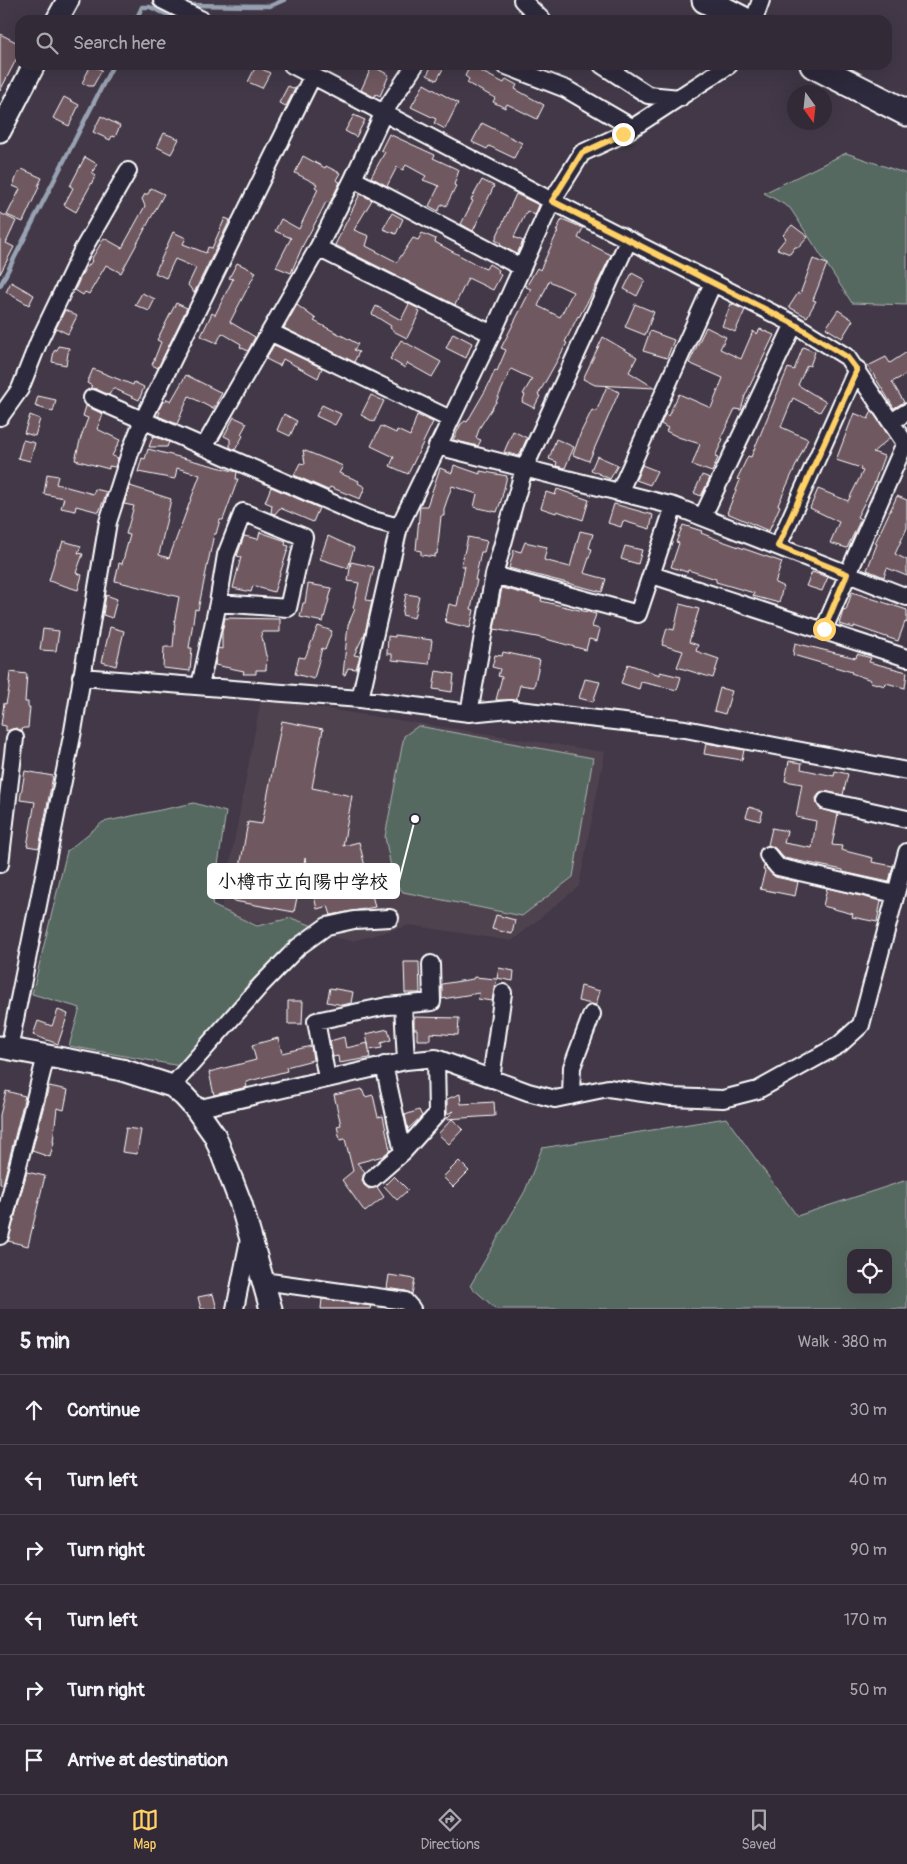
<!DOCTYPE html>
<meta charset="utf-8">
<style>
body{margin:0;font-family:Pangolin,"Klee One",sans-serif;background:#3d3642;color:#f1f3f6}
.controls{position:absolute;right:15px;bottom:15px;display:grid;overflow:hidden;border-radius:10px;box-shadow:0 5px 20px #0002}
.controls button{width:45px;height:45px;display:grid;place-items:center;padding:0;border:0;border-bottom:1px solid #4d4651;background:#322a36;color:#f1f3f6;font:25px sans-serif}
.compass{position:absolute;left:787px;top:85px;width:45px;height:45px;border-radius:50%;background:#322a36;box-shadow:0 5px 20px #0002;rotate:165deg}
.stop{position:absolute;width:15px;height:15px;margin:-11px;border:4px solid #ffd166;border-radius:50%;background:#fff}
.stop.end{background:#ffd166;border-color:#fff;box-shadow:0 1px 5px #0008}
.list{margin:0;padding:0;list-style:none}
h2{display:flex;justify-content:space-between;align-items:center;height:65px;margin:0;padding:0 20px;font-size:21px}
h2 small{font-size:16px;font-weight:400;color:#a8a7ad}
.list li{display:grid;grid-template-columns:32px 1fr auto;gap:15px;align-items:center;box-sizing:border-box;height:70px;padding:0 20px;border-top:1px solid #4d4651}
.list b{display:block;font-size:19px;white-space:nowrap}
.list em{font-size:16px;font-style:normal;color:#a8a7ad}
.icon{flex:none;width:28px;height:28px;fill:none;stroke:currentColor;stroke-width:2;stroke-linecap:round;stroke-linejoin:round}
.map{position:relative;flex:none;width:907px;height:1309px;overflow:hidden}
.search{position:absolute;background:#322a36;box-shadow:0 5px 20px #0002;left:15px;right:15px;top:15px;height:55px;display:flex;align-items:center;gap:12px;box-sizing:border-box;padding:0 18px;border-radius:15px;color:#a8a7ad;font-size:19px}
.sheet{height:485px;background:#322a36}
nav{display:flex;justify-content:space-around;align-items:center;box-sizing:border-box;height:70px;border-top:1px solid #4d4651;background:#322a36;font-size:14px;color:#a8a7ad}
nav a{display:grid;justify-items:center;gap:2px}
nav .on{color:#ffd166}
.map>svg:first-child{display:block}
.built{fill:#50424f}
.green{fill:#576961;stroke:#abb4b0;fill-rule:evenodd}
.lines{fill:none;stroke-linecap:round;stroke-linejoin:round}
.stream{stroke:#98a2b2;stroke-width:4.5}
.building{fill:#705960;stroke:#fff;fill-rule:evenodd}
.minor-casing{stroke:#fff;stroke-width:20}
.major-casing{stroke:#fff;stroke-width:25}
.highway-casing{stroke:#fff;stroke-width:29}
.minor{stroke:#2f2a3d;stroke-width:16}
.major{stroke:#2f2a3d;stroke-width:21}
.highway{stroke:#2f2a3d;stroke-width:25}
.route{stroke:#ffd166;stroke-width:6}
.leader{fill:none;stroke:#fff;stroke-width:2}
.callout-dot{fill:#fff;stroke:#2f2a3d;stroke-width:2}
.callout{fill:#fff;stroke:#fff;stroke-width:2}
.callout-label{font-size:19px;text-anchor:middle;font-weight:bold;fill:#111}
</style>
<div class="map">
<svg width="907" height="1309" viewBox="0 0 907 1309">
<rect width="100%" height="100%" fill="#423848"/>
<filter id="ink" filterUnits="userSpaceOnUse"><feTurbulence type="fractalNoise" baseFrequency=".02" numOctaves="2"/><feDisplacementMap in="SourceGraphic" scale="10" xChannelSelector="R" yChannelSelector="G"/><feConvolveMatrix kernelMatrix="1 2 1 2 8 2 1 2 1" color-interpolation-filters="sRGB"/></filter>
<g filter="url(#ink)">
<!-- built -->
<path class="built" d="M261,699l344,53 -26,134 -67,55 -102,-16 -57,16 -133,-25z"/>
<!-- green -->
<path class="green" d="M846,153l61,21v131l-55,-2 -62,-95 -26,-15z
M418,726l175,32 -20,119 -51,39 -119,-24 -9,-10 -9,-45 19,-101z
M194,803l32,9 -14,93 45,21 34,-8 22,8 -63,56 -70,84 -111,-20 11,-38 -48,-14 35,-143 36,-29z
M726,1118l71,98 110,-36v129h-411l-26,-23 55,-95 17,-43zM851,1253h37v37h-37z"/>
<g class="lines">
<!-- stream -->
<path class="stream" d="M186,5l84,1 14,-6
M136,20l6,-13h8l25,11
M0,286l113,-221"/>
</g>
<!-- building -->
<path class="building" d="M0,34l20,10v8l-20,39z
M91,65l11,5 -9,16h-4l-7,-3z
M432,65h13l-8,15 -10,-5z
M256,66l14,7 -8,15 -14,-6z
M372,66l17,9 -9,21 -4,-2 -2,3 -13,-7z
M470,66l34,17 2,-4 11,6 -2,4 29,16 -7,14 -30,-15 -2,4 -12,-6 2,-4 -28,-15 2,-4 -4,-3z
M424,84l34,19 -13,26 -11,-6 2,-4 -25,-12z
M288,86l7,3 -9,17 -7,-3z
M64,97l15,8 -10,21 -16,-8z
M354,115l11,5 -9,17 -11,-6z
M101,116l19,10 -5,11 -3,-1 -2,4 -17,-8z
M482,123l40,20 -8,15 -25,-12 -2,3 -15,-7z
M164,133l15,6 -8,15 -14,-7z
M389,134l46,21 -2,3 26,12 -5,15 2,1 -10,20 -4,-2 -4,7 -9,-5 10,-20 -16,-6 3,-4 -20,-11 -3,5 -6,-3 -10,19 -16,-9 14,-25 -4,-2z
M303,156l22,12 1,-2 14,7 -4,7 4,2 -10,21 -4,-1 -7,14 -16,29 -12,28 -15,-6 15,-29 -16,-7 6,-12 18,10 19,-40 -3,-2 2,-3 -22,-11z
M85,157l12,7 -5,9 4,2 -20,37 -12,-7 9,-17 -3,-2z
M22,169l20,9 -4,8 1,1 -16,35 -16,-7 13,-26 -7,-3 5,-13z
M482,180l12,6 -21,45 -12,-7 12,-23 -2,-1z
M151,188l13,6 -43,79 -15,-8 -17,29 -4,-2 -2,3 -8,-5 7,-16 10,-13 -1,-1 13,-22 18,10 23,-42 -3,-7 3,-5h3z
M360,194l12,6 -18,30 15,6 -3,10 31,16 16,-24 5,2 4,-7 14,6 -1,3 46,25 5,2 3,-5 10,6 -1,3 3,2 -8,15 -25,-12 -13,27 -120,-60z
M516,194l23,11 -4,10 -8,-4 -13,26 9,4 -6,13 -17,-9 1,-2 -6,-3z
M0,213l16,8 -10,22 8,4 -14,27z
M392,213l11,6 -7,15 -13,-5z
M225,218l5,2 -36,73 -6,-8 8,-17 -21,-9 -9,19 -11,-5 18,-41 13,6 -3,6 23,9 2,-6 4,1z
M562,219l21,9 -5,10 33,17 -17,35 -15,27 -1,-1 -13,26 2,1 -29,52 2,1 -6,12 -12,-6 3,-7 -2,-1 9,-15 -21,-10 -15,33 -16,25 -4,11 5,2 -3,6 -25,-6 8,-16 4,-3 2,1 21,-36 7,-16 2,1 9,-21 -5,-2 30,-59 -5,-2 11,-19 3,2 18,-39h-2zM549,281l24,11 -13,25 -22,-11z
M792,225l16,12 -9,10h-4l-5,7 -13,-5 9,-11 -3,-3z
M813,259l14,5 -14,36 3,1 -9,16 -18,-10 9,-14 2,1z
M237,263l19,9 -26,50 25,15 -7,14 -8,-4 1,-3 -19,-11 -5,10 -16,-7 11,-23 3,2 18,-36 -4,-1z
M632,273l13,7 -8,16 -13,-7z
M11,282l23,13 -5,10 -23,-13z
M142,293l13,6 -6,12 -14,-6z
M176,303l11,5 -29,60 -6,-3 9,-23 -4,-2z
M409,304l10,5 -1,2 2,1 -13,26 -12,-6 -5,-4 1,-2 -19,-12 4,-8 25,14z
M635,304l19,8 -9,23 -20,-8z
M731,304l14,6 -10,22 -13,-6z
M297,305l19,14 -2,2 44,23 -4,6 5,2 -5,10 -70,-34z
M65,310l12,6 -9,18 -12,-6z
M838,310l15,10 -11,18 -16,-10z
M706,327l20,10 -6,12 21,10 12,-28 4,3 3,-5 14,6 -29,61 -4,14 -6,-1 -14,29 2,1 -8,18 3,1 -6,14 -20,-7 8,-21 -22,-7 -12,-6 2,-3 -7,-4 4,-10 3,2 11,-22 32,14 12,-30 -34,-15z
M650,331l24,9 -7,18 -24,-7z
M453,333l19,10 -6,15 -20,-10z
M603,337l34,20 -8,15 26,16 -60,-3 -12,-6z
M401,340l40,22 -9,15 -25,-14 -2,5 -15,-9z
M274,345l48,23 -4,10 -35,-19 -3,7 -14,-7z
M58,346l11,2 -3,17 -14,-3 2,-11 3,-1z
M803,347l12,5 -5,14 -3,-1 -9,20 28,17 -6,10 -27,-14 -12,29 27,12 -30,66 2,1 -11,25 -42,-18 13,-33 -3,-1 11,-23 3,1 37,-89 6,2z
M907,352v22l-15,8 12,20 -10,6 -26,-42 18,-9 4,6z
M93,369l40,16 1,-3 10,5 -5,13 -26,-12 -4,7 -13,-6 -6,-1 2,-2 -5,-3z
M186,375l36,18 -9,16 -24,-13 -12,28 -19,-8 2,-4 -2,-1 5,-10 2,1 2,-3 4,2z
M607,386l12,6 -30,69 -16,-6 8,-23 11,-22 4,2z
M371,395l13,6 -10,21 -13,-7z
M38,396l18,4 -3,12 -18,-6z
M322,405l19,9 -6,11 -19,-9z
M86,406l17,8 -6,15 23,11 -8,16 6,2 -3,9 -6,-1v3l-34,-9 6,-23 7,-19 -5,-2z
M872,411l18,27 -17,14 11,4 -10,28 -17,33 4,2 -14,29 -17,-5 9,-21 -29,-14 8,-19 30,12 15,-30 -3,-1 1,-2 -25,-8 18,-47 14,6z
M284,414l13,7 -7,15 -13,-6z
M30,415l10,4 -5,17 -11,-3z
M417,415l16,7 -25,52 -18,-8 4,-9 -23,-11 10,-20 15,7 1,-3 13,6z
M234,417l13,6 -6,11 2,2 -8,14 -5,-3v-8l-6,-3z
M513,431l14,7 -8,18 -15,-4z
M153,436l16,6 -2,5h-18z
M556,439l18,8 -9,21 -9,-2 1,-4 -8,-3z
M23,440l12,3 -5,18 -12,-3z
M148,449l89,23 -1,7h2l-15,41h-3l-4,14h-2l-16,76 -3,-1 -6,39h3l-2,23 -27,-3 1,-21h9l2,-23h-1l5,-27 -64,-16 4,-18 3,1 8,-29 -4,-1 8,-28 -10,-2 6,-18 41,13 -12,56 10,3 31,-83 -23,-7 -2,11 -37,-7 4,-14 3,1z
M303,450l40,16 -4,7 20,8 -1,2 7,4 -5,12 -30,-12 -2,3 -34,-15 6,-12 5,1z
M597,456l21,9 -8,14 -19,-9z
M454,465l26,9v-3l27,5 -6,25 -4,11 -23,-5 3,-13 -25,-8 -8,23v7h-3l-4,38h-2v3l-14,-2v-4l-5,-1 4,-44h7l13,-38 12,5z
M642,465l15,6 -7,14 -14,-5z
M47,474l11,2 -2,8 37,10 2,-5 12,3 -8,20 -23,-6 -1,5 -14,-3 3,-10 -20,-4z
M702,475l8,3 -9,18 -7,-3z
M271,487l48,21 -6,14 -33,-14 -5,6 -4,-1 1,-8 -7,-3z
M557,489l32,11 -6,20 -26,-9 -1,2 -15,-5 5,-16 9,3z
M897,496l10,4v28l-12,26 12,6v16l-20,-8 -3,9 -17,-7 10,-26 -2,-1z
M614,504l39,11 -3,14 -27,-8 -2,6 -13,-4z
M683,525l19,6 -1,2 18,7 63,22 -7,21 8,3 -4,17 -26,-7 1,-3 -38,-11v-3l-28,-9 -1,2 -16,-5 8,-24 -3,-1z
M580,531l13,3 -4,14 3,1 -8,24 22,6 -4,13 -93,-24 5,-18 7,2 4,-10 22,5 -3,13 26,7z
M260,532l26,9 -1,4 4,1 -15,46 -21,-6 -2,6 -18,-4 8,-31 -4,-1 7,-20 14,3z
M328,536l26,12 -6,20 -28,-9z
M468,537l19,4 -3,11h-3l-6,28h2l-6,29 3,1 -4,18 -25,-6 4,-18 8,2 8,-40h-4z
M63,541l18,5 -3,7 5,1 -7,19 6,2 -4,15 -29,-9 9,-32 2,1z
M625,546l17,4 -4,14 -17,-5z
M351,562l23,5 -8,33 6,1 -7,32 -11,22 6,1 -4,13 -8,-1 -3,7h-2l5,-50 7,-16 -2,-1 6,-25 -11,-2z
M812,572l16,5 -6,14 -16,-5z
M308,584l24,4 -9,34 -23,-5 3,-14h2z
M502,588l40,10 -1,3 55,13 -4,13 8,2 -3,12 -8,-2 -3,11 -44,-12 -48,-9z
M852,592l55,18v13l-2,-1 -7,19 -44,-15v2l-15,-4 4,-13v-2l3,1z
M406,594l13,2 -5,22 -12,-3z
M106,595l11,4 -5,19 -9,-3z
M680,604l19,5 -10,33 9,3 -2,6 23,8 -6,19 -36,-11 6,-16 -21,-6 5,-17 7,2z
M225,618l55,1v13h-19l5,24h1l-1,14h-10v4h-13l1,-3 -29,-6 3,-17 4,1v-17z
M318,626l14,5 -7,19 -3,-2 -8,31 -19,-5 4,-17 6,1z
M110,627l14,4 -8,35 -14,-4z
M43,629l16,2 -3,20 -16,-1z
M395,635l37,5 -3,24 -37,-4v-6h-5l1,-18 7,1z
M795,643l61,15 1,-4 14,4 -2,4 38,10 -2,16 -19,-5 -1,3 -15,-4 1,-2 -20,-7 1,-1 -59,-17z
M503,652l37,8 -6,27 -14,-2 -4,15h-20l6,-23 -4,-1 2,-7 -8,-2 3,-12 7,1z
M628,664l32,11v-3l21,5 -4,13 -36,-8 -2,7 -18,-6z
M436,671l18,3 -2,18 -19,-3z
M10,672l17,2 -2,28h3v5h2l-2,21h-5l-1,3 -6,-3 -10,3v-5l-5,-1 3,-22 2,1 4,-21 -1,-1z
M585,679l15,3 -7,20 -14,-4z
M720,688l12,3 -7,23 -11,-3z
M282,721l41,8 -11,59 40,8 -9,50 16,-4 16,65 -44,8 -3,-9 -11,3 -12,-51 -11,54 -60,-11 14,-79 14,2z
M706,743l38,7 -2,10 -38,-6z
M789,761l13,2 -1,6 33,7 1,-5 13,3 -5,21 -20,-4 -4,3 -3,4 1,6 3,5 18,5 -6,31 10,1 -1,4 32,8 -1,4 21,4 -4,16 -46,-10v-2l-59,-12 -9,-10 -7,-3 4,-17 15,3 -3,12 28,5 4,-27 -20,-4 6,-33 -17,-3z
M25,771l28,5 -14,72 -12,-2 8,-44 -15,-2z
M749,807l14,4 -3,10 -14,-4z
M764,866l11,11 23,5 -3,14 -35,-7 5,-18 -2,-1z
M827,888l54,13 -4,21 -25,-5 1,-3 -30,-8z
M496,915l19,5 -3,14 -20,-5z
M404,962h15l1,31h-15z
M499,968l15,3 -1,10 -16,-3z
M474,977l23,2 -5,22 -14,-2 1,-6 -37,6v-15l31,-5z
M581,986l19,5 -4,14 -18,-4z
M330,988l23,4 -2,11 -8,2 -16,-3z
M288,1001h15l-1,23h-14z
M58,1010l10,4 -10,30 -25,-9 5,-14 14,5z
M414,1017l45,1 -1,17 -28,-2v7h-13v-11h-3z
M388,1029l3,11 -10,3 1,5 -13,2 -3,-16z
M344,1037l2,11 22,-5 2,15 -31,5 -1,-7 -5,1 -3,-16z
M278,1038l4,15 29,-7 2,14 -27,7 1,4 -41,11 1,5 -33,8 -5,-23 47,-12 -4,-15z
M49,1086l19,4 -4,20 -7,-2 -4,34h1l-4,15 -18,-6z
M362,1089l3,8 8,-2 5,22 5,-1 7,34 -7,6 -26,7 8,9 -3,8 2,5 5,4 8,-2 7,10 -19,15 -23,-32 11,-9 -8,-32 -5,1 -3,-14 4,-1 -7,-30z
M6,1091l19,5 -22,88h-3v-69z
M460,1094l1,10 33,-2 1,14 -49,3 8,-8 -7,3v-15z
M419,1110l3,6 -14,13 -3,-14z
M452,1119l11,10 -14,15 -11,-10z
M126,1128l15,2 -4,24 -15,-2z
M459,1161l10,10 -16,16 -10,-10z
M27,1172l18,4 -17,70 -20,-5z
M394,1176l14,14 -11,10 -13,-14z
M389,1275l26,4 -3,15 -6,-3 -19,-3z
M213,1294l4,15h-16l-3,-12z
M322,1299l49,7 -1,3h-49z"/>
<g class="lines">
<!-- minor casing -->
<g class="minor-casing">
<path id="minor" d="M162,0l40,20
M522,0l20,20
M754,20l7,-20
M292,65l260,136 242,123 53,33 60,89
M504,65l62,24 67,39
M602,65l46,30 32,3
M353,179l168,88
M318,248l174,86
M270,332l180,87
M92,398l277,121 30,8
M0,417l20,-28 19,-48 43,-90 46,-80
M891,422l16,-10
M437,446l237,60 233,91
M204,447l114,-199 35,-69 31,-67 31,-47
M619,493l94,-210
M703,516l91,-192
M778,546l79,-177
M494,575l144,39 36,-108
M652,575l255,83
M824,629l81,-186
M81,677l279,22 109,14 41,-4 175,20 222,42
M200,686l18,-83 8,-48 17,-43 61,25 -16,71 -70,-5
M360,699l39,-172 93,-193 60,-133 30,-48 41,-19 106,-69
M469,713l25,-138 30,-106 104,-228
M826,801l81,18
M768,855l10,12 117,27
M0,864l15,-126
M403,1005l3,56
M9,1049l64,-318 35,-209 23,-72 12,-30 170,-345
M384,1065l19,87
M327,1078l-11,-57 71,-15 45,-4 -1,-38
M491,1079l12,-86
M172,1086l89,-101 37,-38 29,-21 27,-6 36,-2
M571,1096l1,-29 20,-53
M196,1109l210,-48 30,-3 92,34 27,7 53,-11 63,9 52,2 35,-9 81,-45 22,-20 46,-173
M372,1179l31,-27 34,-38 -1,-56
M0,1236l46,-180
M263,1281l142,20 7,8
M235,1309l15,-74"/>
</g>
<!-- major casing -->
<g class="major-casing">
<path id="major" d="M57,20l11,-20
M0,131l34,-66
M0,1047l122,23 50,16 12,10 12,13 19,27 26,68 30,105"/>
</g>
<!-- highway casing -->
<g class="highway-casing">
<path id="highway" d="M705,0l39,20
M813,65l94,48"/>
</g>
<!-- minor -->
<use href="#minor" class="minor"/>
<!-- major -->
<use href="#major" class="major"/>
<!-- highway -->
<use href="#highway" class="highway"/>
</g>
</g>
<g class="lines" filter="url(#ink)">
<!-- route -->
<path class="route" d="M623,134l-41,19 -30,48 242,123 53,33 10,13 -79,176 69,28 -23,55"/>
</g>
<!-- callouts -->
<path class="leader" d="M415 819L399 881"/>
<circle class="callout-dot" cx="415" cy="819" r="5"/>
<rect class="callout" x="208" y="864" width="191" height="34" rx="5"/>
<g class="callout-label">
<text x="303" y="888">小樽市立向陽中学校</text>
</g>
</svg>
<div class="controls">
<button><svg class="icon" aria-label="locate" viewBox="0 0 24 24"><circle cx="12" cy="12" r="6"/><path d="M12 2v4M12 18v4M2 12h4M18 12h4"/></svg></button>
</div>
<svg class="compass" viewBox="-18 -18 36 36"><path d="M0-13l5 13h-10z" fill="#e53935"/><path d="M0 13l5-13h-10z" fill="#a8a7ad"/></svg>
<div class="stop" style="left:824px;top:629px"></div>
<div class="stop end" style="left:623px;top:134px"></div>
<div class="search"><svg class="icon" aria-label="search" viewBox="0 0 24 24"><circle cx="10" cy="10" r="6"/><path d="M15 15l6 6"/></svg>Search here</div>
</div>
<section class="sheet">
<h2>5 min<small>Walk · 380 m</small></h2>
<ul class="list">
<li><svg class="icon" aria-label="ahead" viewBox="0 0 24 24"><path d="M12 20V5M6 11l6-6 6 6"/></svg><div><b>Continue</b></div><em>30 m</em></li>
<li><svg class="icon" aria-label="left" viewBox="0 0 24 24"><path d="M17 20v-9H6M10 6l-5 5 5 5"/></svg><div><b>Turn left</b></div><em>40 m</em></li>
<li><svg class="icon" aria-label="right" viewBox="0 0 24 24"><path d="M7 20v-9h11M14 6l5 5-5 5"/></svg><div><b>Turn right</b></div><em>90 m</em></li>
<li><svg class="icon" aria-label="left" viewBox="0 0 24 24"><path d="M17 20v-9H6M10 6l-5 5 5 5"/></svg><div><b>Turn left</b></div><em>170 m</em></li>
<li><svg class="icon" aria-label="right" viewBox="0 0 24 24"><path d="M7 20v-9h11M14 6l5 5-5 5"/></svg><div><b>Turn right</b></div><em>50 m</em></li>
<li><svg class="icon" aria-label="arrive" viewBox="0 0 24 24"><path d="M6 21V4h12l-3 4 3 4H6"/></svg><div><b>Arrive at destination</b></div></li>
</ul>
</section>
<nav>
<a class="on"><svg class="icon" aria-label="map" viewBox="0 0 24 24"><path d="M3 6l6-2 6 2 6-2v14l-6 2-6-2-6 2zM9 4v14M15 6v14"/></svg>Map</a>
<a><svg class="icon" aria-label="directions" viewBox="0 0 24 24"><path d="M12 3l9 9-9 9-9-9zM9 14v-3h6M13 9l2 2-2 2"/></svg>Directions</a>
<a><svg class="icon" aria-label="saved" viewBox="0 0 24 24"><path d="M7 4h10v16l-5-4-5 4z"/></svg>Saved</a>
</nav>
